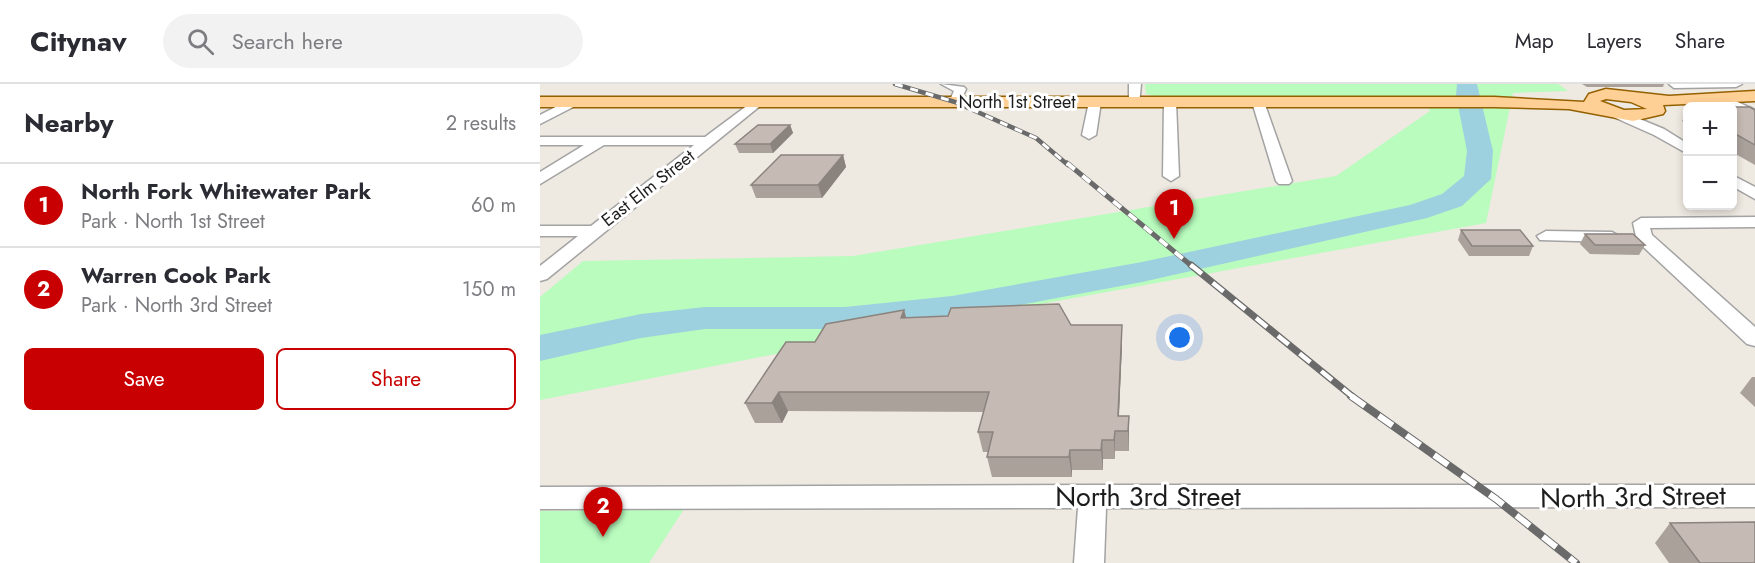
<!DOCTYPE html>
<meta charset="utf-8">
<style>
body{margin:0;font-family:Jost,sans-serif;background:#f2f2f3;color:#2b2b33}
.controls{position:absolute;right:18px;top:18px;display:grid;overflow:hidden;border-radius:9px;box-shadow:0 3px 9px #0003}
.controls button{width:54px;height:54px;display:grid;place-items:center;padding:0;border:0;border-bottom:2px solid #e1e1e2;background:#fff;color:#2b2b33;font:30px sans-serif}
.you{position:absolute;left:640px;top:254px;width:21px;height:21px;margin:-15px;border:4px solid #fff;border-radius:50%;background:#1a73e8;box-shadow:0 0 0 9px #1a73e833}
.badge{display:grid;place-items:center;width:39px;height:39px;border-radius:50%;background:#c80002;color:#fff;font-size:20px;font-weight:700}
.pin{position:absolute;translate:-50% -50px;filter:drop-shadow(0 2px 3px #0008)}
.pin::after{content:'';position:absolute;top:32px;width:21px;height:18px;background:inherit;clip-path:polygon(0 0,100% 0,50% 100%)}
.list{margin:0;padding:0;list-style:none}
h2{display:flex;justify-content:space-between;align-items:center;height:78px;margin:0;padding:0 24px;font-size:26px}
h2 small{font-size:20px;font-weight:400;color:#7c7c81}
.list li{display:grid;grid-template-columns:39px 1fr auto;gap:18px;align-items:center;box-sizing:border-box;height:84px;padding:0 24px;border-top:2px solid #e1e1e2}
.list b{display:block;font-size:22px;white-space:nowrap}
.list p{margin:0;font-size:20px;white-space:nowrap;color:#7c7c81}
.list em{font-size:20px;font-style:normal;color:#7c7c81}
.actions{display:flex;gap:12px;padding:18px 24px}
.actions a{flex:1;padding:14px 0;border:2px solid #c80002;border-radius:9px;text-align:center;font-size:21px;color:#c80002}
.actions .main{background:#c80002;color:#fff}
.icon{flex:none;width:33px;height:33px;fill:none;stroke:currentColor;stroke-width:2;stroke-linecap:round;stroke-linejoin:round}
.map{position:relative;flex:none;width:1215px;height:479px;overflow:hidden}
header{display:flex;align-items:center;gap:36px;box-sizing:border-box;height:84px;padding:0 30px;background:#fff;border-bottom:2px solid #e1e1e2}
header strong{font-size:28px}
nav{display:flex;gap:33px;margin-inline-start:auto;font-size:21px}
.search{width:420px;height:54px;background:#f2f2f3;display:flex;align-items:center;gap:15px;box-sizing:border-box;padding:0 21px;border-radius:33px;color:#7c7c81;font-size:22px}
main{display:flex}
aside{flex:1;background:#fff}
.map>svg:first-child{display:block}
.park{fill:#b9fcbe}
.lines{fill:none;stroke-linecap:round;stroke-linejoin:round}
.river{fill:#9ed1df;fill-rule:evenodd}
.minor-casing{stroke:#a3a3a3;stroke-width:3}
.major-casing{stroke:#946100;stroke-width:3}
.minor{fill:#fff;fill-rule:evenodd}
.major{fill:#ffd095;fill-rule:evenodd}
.rail-far3-casing{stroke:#6a6a6a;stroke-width:4.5}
.rail-far2-casing{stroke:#6a6a6a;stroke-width:5}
.rail-far1-casing{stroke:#6a6a6a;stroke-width:7}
.rail-casing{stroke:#6a6a6a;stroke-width:8}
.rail-far3{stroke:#fff;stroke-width:3;stroke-dasharray:8;stroke-linecap:butt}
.rail-far2{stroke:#fff;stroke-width:4;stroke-dasharray:10;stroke-linecap:butt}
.rail-far1{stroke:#fff;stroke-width:4.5;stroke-dasharray:14;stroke-linecap:butt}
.rail{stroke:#fff;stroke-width:6;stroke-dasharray:17;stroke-linecap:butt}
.wall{fill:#aaa19b}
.shaded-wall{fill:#8b837e}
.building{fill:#c6bbb4;stroke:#8b837e;stroke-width:1.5}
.labels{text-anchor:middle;stroke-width:6;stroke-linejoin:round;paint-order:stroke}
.far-street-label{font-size:18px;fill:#1c1c1c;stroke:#fff}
.near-street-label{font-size:27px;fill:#1c1c1c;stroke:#fff}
</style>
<header>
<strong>Citynav</strong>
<div class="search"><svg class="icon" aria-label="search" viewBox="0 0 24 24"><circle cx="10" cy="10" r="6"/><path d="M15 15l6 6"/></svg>Search here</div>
<nav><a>Map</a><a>Layers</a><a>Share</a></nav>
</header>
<main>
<aside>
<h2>Nearby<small>2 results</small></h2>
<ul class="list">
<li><span class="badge">1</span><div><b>North Fork Whitewater Park</b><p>Park · North 1st Street</p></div><em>60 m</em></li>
<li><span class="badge">2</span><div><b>Warren Cook Park</b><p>Park · North 3rd Street</p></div><em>150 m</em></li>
</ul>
<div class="actions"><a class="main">Save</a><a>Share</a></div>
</aside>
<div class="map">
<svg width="1215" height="479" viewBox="0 0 1215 479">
<rect width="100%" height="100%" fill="#eee9e1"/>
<!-- park -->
<path class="park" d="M605,0h413l10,7 -55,2 -27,130 -577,105 -369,72v-103l43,-36 270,-5 483,-80 94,-65 -8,-15 -265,1 -11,-3z
M144,425l-35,54h-109v-52z"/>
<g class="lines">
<!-- river -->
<path class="river" d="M917,0h20l16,67 -2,28 -29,27 -35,12 -285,64 -190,36 -107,11h-140l-64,9 -101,23v-26l101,-21 64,-7h140l107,-11 190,-34 268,-57 32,-11 22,-18 3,-25 -11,-56z"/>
<!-- minor casing -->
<g class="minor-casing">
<path id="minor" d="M401,0l23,3 2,2 -7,16h-8l-2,-3 5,-11z
M589,0h12l-2,21 -10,-3z
M1129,0h73l-6,3 -62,1z
M33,14l4,1v6l-37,19v-9z
M555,14l6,4 -5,33 -7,4 -7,-4 7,-33z
M630,14l6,4 3,74 -8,5 -8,-5 1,-74z
M718,14l6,4 28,79 -3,3h-10l-3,-3 -24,-79z
M216,15l6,4 -2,3 -213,173 -7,2v-15l38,-30h-38v-10h51l103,-81h-90l-64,39v-12l44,-27h-44v-8h165z
M1191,15l24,11v9l-28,-13v-6z
M1073,24l51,21 24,15v10l-34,-19 -45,-20 -2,-3z
M1192,91l23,12v12l-23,-13z
M1215,133v10l-105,1 2,7 103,92v19l-8,-2 -110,-103 -4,-18 8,-5z
M1006,147l66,1 9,5 -9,5 -72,-2 -3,-4z
M553,401h662v22l-649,1 -2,55h-30l4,-55 -538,1v-22z"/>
</g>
<!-- major casing -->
<g class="major-casing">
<path id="major" d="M1066,5l63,7 86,-5v10l-92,4 2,6 -2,3 -30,7 -64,-12 -75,-2h-954v-10h954l90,5 5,-8zM1066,15l25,3 16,7 -23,1 -24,-9z"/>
</g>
<!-- minor -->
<use href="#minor" class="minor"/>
<!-- major -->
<use href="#major" class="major"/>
<!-- rail-far3 casing -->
<g class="rail-far3-casing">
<path id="rail-far3" d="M355,0l60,18 81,36 32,27"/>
</g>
<!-- rail-far2 casing -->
<g class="rail-far2-casing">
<path id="rail-far2" d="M527,79l126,104"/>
</g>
<!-- rail-far1 casing -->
<g class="rail-far1-casing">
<path id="rail-far1" d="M651,181l162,132"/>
</g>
<!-- rail casing -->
<g class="rail-casing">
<path id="rail" d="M811,312l145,103 80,64"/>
</g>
<!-- rail-far3 -->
<use href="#rail-far3" class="rail-far3"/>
<!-- rail-far2 -->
<use href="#rail-far2" class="rail-far2"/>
<!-- rail-far1 -->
<use href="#rail-far1" class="rail-far1"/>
<!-- rail -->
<use href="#rail" class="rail"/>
</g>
<!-- wall -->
<path class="wall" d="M1042,0h82l-1,3h-76z
M1192,23l23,3v55l-23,-13z
M1148,26v15l-6,-4z
M250,41l3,8 -20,20h-34l-4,-9z
M303,71l3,12 -24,31h-66l-5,-13z
M921,146l72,16 -4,10h-60l-11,-16z
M1045,150l60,11 -6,10 -49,-1 -10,-10z
M364,226l2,7 165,8 51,19 -3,72h10v35h-14v8h-12v11h-31v7h-80l-5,-20 2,-5h-6l-5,-20 6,-20 -196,-1 -6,12h-27l-10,-20 70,-61z
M1212,293h3v30l-15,-14z
M1130,439l85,40h-86l-14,-20z"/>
<!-- shaded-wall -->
<path class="shaded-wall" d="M250,41l3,8 -20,20 -3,-9z
M303,71l3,12 -24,31 -4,-13z
M364,226l5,18 -8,-10z
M582,241v19l-4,91v-19z
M239,308l9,19 -6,12 -10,-20z
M589,332v35l-1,-20z
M575,347v28l-1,-19z
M562,356l1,19v11l-2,-20z
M530,366l2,20v7l-3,-20z"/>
<!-- building -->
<path class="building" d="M1192,23h18l5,3v35l-23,-13z
M218,41h32l-20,19h-35z
M241,71h62l-25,30h-67z
M921,146h59l13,16h-61z
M1045,150h48l12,11h-50z
M519,220l12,21h51l-4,91h11l-1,15h-13l-1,9h-12l-1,10h-31l-1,7h-82l6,-25h-15l11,-40h-210l-7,11h-27l41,-61h29l11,-18 78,-14 -3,8 47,-2 3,-8z
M1215,438v41h-55l-30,-40z"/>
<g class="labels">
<!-- far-street labels -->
<g class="far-street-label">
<text x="477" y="24">North 1st Street</text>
<text transform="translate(108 104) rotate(-38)" y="6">East Elm Street</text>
</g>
<!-- near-street labels -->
<g class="near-street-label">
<text x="608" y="422">North 3rd Street</text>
<text transform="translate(1093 413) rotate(-1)" y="9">North 3rd Street</text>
</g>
</g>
</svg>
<div class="controls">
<button>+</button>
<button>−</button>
</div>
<div class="you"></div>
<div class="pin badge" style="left:634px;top:155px">1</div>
<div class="pin badge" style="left:63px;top:453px">2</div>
</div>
</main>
